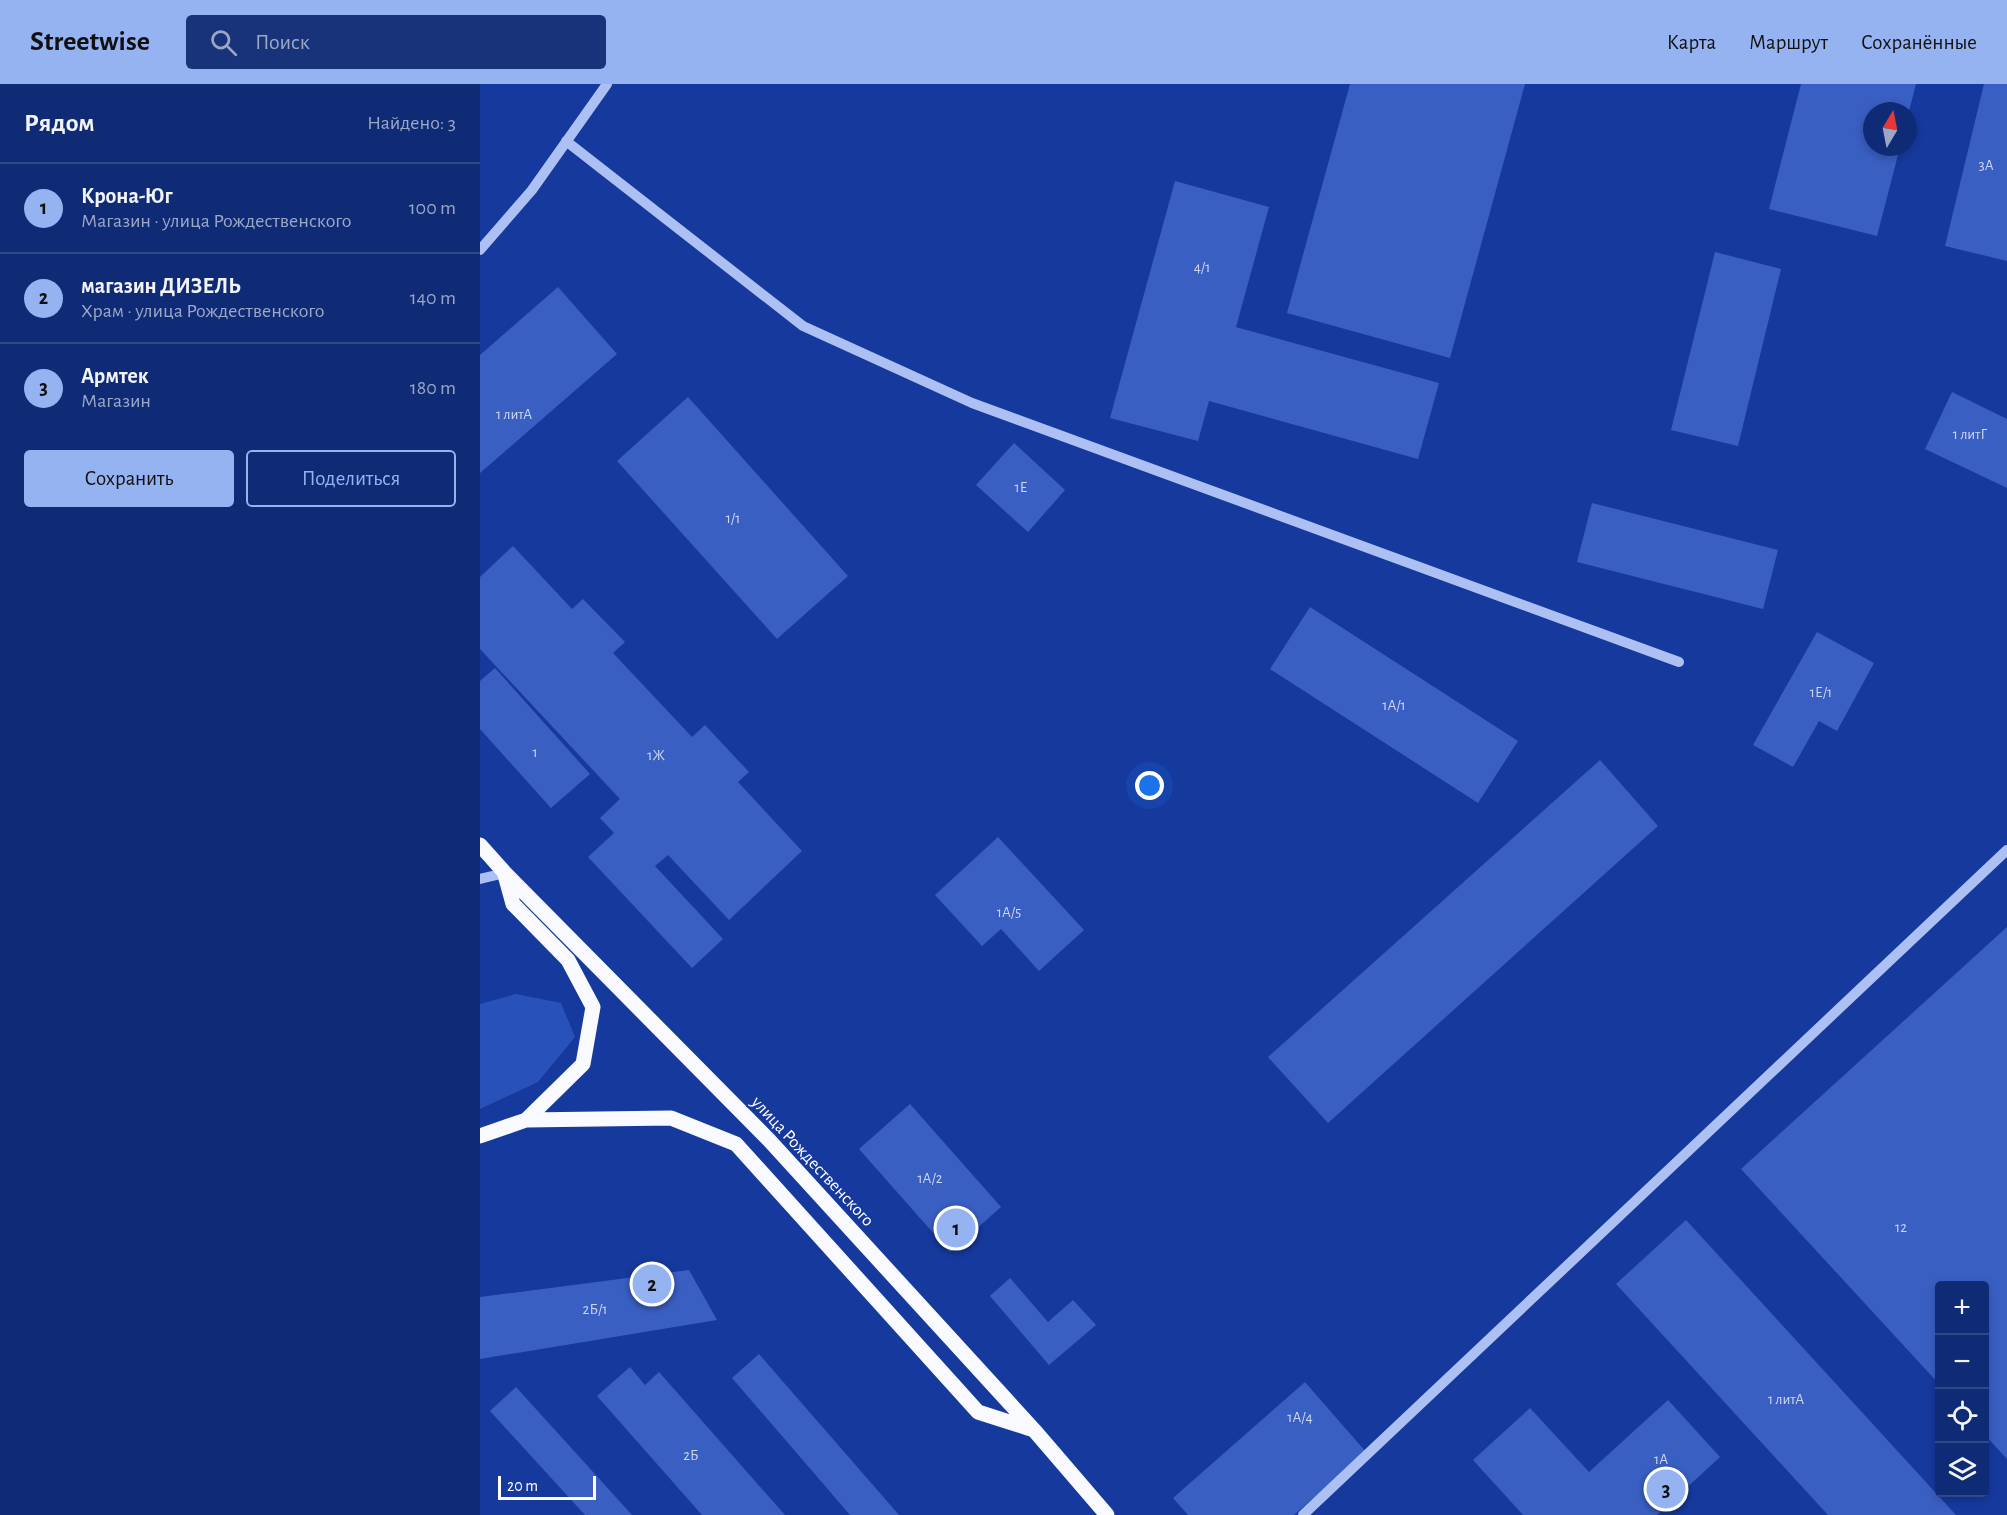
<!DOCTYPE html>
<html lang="ru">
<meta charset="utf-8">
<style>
body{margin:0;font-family:"Alegreya Sans",sans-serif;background:#19337b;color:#f1f3f6}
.controls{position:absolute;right:18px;bottom:18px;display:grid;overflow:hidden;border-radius:6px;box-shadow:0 3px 9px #0003}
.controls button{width:54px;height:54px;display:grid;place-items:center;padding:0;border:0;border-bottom:2px solid #304788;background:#102b76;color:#f1f3f6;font:30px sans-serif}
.compass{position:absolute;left:1383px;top:18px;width:54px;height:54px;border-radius:50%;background:#102b76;box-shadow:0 3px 9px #0003;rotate:10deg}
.scale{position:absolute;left:18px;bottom:15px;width:98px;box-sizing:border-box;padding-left:6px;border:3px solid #fff;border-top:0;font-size:16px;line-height:21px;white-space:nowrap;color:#fff;-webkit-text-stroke:4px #16399d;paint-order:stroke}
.you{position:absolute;left:670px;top:702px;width:21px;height:21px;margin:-15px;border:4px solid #fff;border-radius:50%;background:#1a73e8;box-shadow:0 0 0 9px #1a73e833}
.badge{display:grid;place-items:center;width:39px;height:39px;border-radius:50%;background:#95b2f1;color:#111;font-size:20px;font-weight:700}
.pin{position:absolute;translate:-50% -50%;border:3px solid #fff;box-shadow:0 2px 6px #0006}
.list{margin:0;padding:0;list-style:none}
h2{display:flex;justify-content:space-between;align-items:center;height:78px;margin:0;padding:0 24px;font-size:26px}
h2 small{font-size:20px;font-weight:400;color:#9ca7c5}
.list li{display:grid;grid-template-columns:39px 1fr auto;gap:18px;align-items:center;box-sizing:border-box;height:90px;padding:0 24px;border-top:2px solid #304788}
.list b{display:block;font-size:22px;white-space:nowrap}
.list p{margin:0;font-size:20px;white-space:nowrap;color:#9ca7c5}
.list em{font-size:20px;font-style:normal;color:#9ca7c5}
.actions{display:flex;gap:12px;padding:18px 24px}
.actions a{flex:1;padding:14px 0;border:2px solid #95b2f1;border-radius:6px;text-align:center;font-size:21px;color:#95b2f1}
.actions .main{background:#95b2f1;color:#111}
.icon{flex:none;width:33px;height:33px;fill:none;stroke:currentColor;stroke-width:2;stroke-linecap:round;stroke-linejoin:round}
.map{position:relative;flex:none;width:1527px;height:1431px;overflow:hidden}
header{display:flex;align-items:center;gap:36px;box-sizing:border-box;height:84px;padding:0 30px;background:#95b2f1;color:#111}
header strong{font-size:28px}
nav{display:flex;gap:33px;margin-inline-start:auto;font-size:21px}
.search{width:420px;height:54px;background:#19337b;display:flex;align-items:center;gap:15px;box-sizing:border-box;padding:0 21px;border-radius:6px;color:#9ca7c5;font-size:22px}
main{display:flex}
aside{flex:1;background:#102b76}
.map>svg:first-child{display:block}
.green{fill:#2951ba}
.building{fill:#3a5fc2}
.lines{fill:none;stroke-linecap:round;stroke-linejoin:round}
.minor{stroke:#adc0f3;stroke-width:10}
.major{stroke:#f9faff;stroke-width:15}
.labels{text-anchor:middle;stroke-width:4.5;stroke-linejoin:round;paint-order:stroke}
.number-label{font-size:15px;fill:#ced7f0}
.street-label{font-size:18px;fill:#fff;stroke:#16399d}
</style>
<header>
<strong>Streetwise</strong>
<div class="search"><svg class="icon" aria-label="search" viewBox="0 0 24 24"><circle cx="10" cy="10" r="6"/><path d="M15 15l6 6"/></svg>Поиск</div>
<nav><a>Карта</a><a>Маршрут</a><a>Сохранённые</a></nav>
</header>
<main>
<aside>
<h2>Рядом<small>Найдено: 3</small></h2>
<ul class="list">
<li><span class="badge">1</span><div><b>Крона-Юг</b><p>Магазин · улица Рождественского</p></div><em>100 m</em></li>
<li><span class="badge">2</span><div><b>магазин ДИЗЕЛЬ</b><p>Храм · улица Рождественского</p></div><em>140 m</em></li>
<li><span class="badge">3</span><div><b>Армтек</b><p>Магазин</p></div><em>180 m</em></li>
</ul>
<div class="actions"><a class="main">Сохранить</a><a>Поделиться</a></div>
</aside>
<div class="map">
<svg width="1527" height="1431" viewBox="0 0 1527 1431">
<rect width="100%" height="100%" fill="#16399d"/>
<!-- green -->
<path class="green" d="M36,910l45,9 14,34 -37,45 -58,27v-105z"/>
<!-- building -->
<path class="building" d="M870,0h175l-75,274 -163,-45z
M1321,0h115l-7,27h-37v36h28l-23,89 -108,-27z
M1504,0h23v177l-62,-15z
M695,97l94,26 -33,120 203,56 -21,76 -209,-58 -11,40 -88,-23z
M1235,168l66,17 -43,177 -67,-16z
M78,203l59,67 -137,119v-118z
M1472,308l55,27v69l-82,-39z
M208,313l160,179 -71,63 -160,-178z
M534,359l51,47 -37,42 -52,-47z
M1112,419l186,47 -15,59 -186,-47z
M33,462l59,63 11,-10 42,43 -12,11 79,84 13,-12 44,47 -11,10 64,69 -73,69 -61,-65 -13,11 68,73 -31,29 -104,-111 26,-24 -14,-15 20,-19 -140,-150v-72z
M830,523l208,134 -40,62 -208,-134z
M1337,548l57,31 -37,68 -18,-10 -26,46 -40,-22z
M15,584l95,106 -39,34 -71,-79v-48z
M1120,676l58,66 -330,297 -60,-66z
M518,753l86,93 -45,41 -38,-42 -19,17 -47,-51z
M1527,843v532l-23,-25v-148h-44v99l-199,-216z
M430,1020l91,103 -51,45 -91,-103z
M1206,1136l270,295h-128l-212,-231z
M209,1186l28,50 -237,39v-62z
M530,1194l38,44 25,-22 23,25 -47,40 -59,-69z
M279,1270l140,161h-49l-118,-137z
M150,1283l15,18 14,-13 126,143h-83l-105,-119z
M825,1298l61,70 -72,63h-106l-15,-17z
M36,1303l116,128h-47l-95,-104z
M1188,1316l52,57 -63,58h-134l-50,-55 57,-52 59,64z"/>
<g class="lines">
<!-- minor -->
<path class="minor" d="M86,57l237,185 169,77 707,259
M0,166l52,-60 75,-106
M0,795l25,-6
M823,1431l704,-665"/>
<!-- major -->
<path class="major" d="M0,761l25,28 264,267 265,290 73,85
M25,791l8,29 55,56 25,47 -10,57 -57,56
M0,1052l46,-16 145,-2 65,26 242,268 53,17"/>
</g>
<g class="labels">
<!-- number labels -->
<g class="number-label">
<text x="1506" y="86">3А</text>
<text x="722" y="188">4/1</text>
<text x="34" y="335">1 литА</text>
<text x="1490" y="355">1 литГ</text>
<text x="541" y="408">1Е</text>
<text x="253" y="439">1/1</text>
<text x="1341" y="613">1Е/1</text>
<text x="914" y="626">1А/1</text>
<text x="55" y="673">1</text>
<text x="176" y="676">1Ж</text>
<text x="529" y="833">1А/5</text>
<text x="450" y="1099">1А/2</text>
<text x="1421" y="1148">12</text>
<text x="115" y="1230">2Б/1</text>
<text x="1306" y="1320">1 литА</text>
<text x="820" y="1338">1А/4</text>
<text x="211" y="1376">2Б</text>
<text x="1181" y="1380">1А</text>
</g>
<!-- street labels -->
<g class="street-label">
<text transform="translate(333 1077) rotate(47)" y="6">улица Рождественского</text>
</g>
</g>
</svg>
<div class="controls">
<button>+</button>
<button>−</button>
<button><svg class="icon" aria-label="locate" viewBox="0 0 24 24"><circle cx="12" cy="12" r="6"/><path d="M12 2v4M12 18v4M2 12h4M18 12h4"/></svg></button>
<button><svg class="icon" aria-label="layers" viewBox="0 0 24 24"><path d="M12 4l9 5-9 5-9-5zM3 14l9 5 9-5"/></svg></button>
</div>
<svg class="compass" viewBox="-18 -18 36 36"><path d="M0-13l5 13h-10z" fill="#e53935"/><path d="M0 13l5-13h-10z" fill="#9ca7c5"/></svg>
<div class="scale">20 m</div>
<div class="you"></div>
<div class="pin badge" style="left:476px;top:1144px">1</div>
<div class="pin badge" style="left:172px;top:1200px">2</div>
<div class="pin badge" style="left:1186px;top:1405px">3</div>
</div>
</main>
